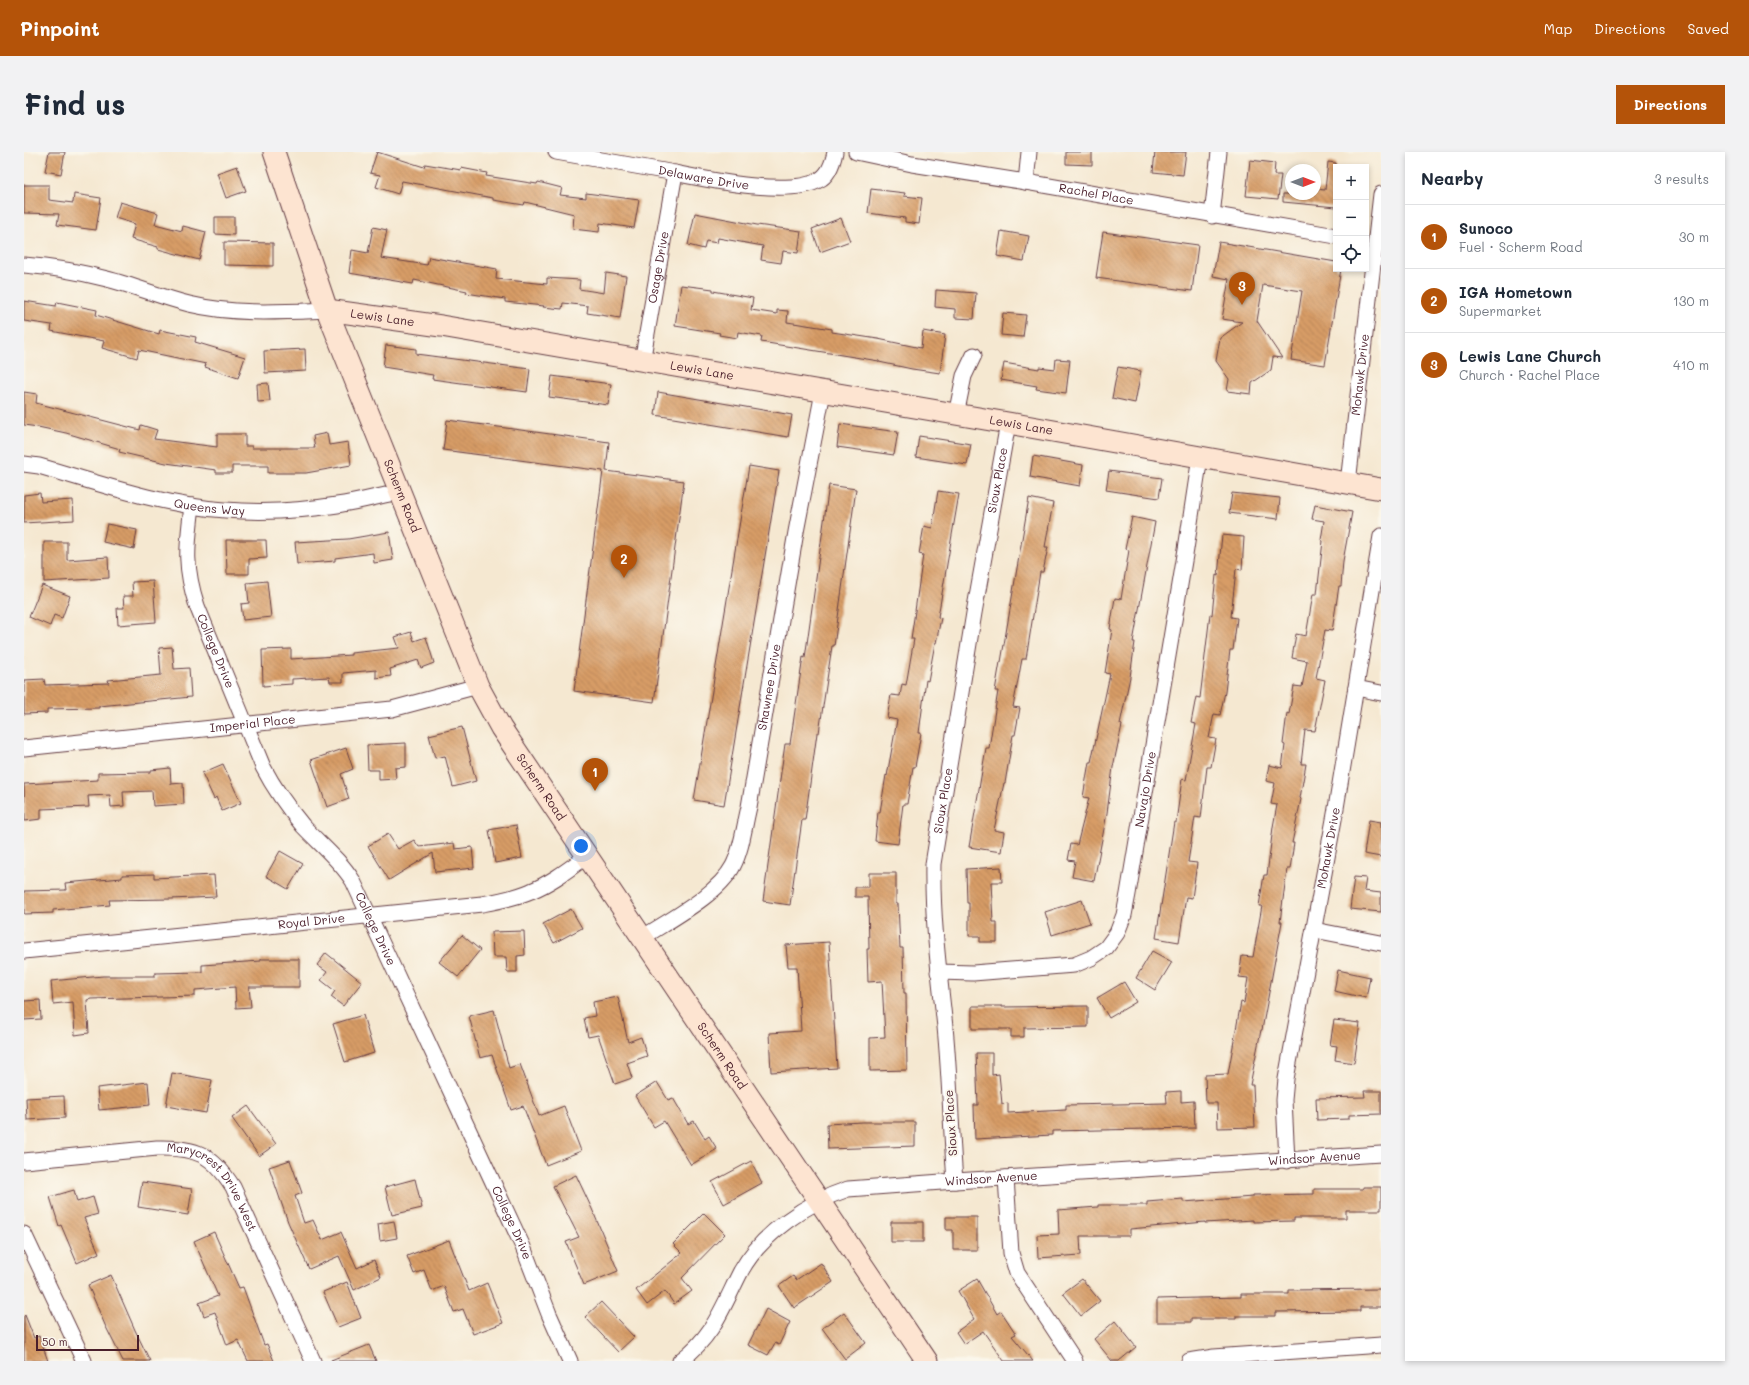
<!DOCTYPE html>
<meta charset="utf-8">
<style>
body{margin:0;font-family:Mali,sans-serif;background:#f2f2f3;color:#1f2937}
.controls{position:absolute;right:12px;top:12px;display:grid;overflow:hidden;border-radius:0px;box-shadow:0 2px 6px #0003}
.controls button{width:36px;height:36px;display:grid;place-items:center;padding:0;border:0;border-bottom:1px solid #e0e1e3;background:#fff;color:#1f2937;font:20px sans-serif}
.compass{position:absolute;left:1261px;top:12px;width:36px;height:36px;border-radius:50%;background:#fff;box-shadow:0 2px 6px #0003;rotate:90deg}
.scale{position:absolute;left:12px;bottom:10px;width:103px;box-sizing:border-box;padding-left:4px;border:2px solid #4a1f2b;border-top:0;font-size:11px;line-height:14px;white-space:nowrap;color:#4a1f2b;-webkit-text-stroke:3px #fbf7ec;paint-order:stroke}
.you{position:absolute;left:557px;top:694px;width:14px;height:14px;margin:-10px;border:3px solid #fff;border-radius:50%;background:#1a73e8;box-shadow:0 0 0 6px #1a73e833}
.badge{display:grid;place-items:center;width:26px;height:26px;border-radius:50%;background:#b45309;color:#fff;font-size:13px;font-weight:700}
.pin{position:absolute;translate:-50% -33px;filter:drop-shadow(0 1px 2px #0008)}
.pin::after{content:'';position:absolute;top:21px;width:14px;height:12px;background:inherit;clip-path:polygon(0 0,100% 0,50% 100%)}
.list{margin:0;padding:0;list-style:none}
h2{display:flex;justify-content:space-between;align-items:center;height:52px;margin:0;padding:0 16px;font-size:17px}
h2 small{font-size:13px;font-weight:400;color:#747a83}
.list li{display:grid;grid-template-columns:26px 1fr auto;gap:12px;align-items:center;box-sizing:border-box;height:64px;padding:0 16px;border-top:1px solid #e0e1e3}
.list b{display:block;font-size:15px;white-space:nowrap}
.list p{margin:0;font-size:13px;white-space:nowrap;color:#747a83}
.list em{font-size:13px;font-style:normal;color:#747a83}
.icon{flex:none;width:22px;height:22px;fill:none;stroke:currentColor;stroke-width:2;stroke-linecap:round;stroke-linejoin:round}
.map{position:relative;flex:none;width:1357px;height:1209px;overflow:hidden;border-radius:0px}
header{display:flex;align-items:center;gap:24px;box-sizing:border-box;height:56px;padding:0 20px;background:#b45309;color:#fff}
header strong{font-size:19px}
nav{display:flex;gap:22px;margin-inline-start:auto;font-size:14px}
.intro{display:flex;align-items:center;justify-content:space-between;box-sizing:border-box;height:96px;padding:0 24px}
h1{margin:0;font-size:28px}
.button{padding:10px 18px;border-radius:0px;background:#b45309;color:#fff;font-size:14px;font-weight:700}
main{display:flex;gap:24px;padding:0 24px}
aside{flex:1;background:#fff;border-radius:0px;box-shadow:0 2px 6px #0003}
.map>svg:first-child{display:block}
.building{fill:url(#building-back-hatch)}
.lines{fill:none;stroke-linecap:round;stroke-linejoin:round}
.street-casing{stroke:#643d44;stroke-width:17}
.secondary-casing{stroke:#643d44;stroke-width:23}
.street{stroke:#fff;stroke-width:15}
.secondary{stroke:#fde4d1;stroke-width:21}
.labels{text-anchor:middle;stroke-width:4;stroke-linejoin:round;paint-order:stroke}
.street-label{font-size:12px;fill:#4a1f2b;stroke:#fbf7ec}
</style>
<header>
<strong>Pinpoint</strong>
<nav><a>Map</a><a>Directions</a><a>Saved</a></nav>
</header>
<div class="intro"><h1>Find us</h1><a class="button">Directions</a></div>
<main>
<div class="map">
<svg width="1357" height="1209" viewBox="0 0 1357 1209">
<defs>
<pattern id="building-back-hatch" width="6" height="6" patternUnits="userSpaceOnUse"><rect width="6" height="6" fill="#d79c66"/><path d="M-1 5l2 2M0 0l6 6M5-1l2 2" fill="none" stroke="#b07f54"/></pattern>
</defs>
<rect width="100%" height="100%" fill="#fbf7ec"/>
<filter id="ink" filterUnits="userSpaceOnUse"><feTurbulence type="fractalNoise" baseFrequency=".025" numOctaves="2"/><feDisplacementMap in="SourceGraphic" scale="8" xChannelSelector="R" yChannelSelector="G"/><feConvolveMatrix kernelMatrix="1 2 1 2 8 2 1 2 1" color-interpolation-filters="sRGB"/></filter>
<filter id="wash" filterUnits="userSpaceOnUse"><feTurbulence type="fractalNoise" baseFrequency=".012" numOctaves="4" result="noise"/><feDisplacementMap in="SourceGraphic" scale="16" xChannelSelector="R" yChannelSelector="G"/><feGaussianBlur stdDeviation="0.9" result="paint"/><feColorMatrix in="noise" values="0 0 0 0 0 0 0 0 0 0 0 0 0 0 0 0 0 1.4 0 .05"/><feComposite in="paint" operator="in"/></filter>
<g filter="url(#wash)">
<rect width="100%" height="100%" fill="#f5e8d1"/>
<g id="blocks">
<!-- building -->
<path class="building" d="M25,0h16l-4,22 -16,-3z
M353,0l47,15 1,-3 36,6v-2l26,5 -1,3 51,8 1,-2 24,6 -2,7 26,3v-5l53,7 -5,28 -34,-5 -1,9 -26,-3 1,-15 -49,-12 -1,3 -31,-5v-2l-91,-17 -4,13 -22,-7 4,-12 -10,-2z
M1042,0h26v13l-26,-1z
M1131,0h31l-3,23 -30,-3z
M1226,8l25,3 -1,12h7l-3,24 -32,-3z
M1304,10l8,1v44l-53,-5v-8h32v-5l10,1z
M213,14l9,25 -20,7 -9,-25z
M0,33h25v15l24,3 1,-9 27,4 -5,32 -39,-5 2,-11 -35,-1z
M847,37l34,4 -1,3 18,2 -3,26 -14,-2v-4l-37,-5z
M96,50l38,11 -3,11 27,7 1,-5 23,6 -7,28 -41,-11v-2l-27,-8 4,-15 -20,-6z
M671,61l62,12 44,6 -3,22 -15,-2 -2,12 -20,-3 2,-14 -45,-8 -1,5 -11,-2 -2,8 -16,-4z
M191,65h19v18l-19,-1z
M817,66l9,23 -30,11 -8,-23z
M349,75l14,3 -6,28 46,7 2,-8 68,12 -1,10 51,5v-6l33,2 -1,9 25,4 2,-20 20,3 -6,42 -33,-5 1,-7 -25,-3 -1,6 -19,-2 1,-1 -39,-4v-3l-39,-6 1,-2 -53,-11 -1,4 -64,-11 3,-23 16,3z
M977,79l28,5 -5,25 -27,-5z
M1079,80l95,13 -6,46 -96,-13z
M200,90l49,1v23l-49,-1z
M1195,90l117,20v7h5l-16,96 -34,-5 11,-69 -39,-6 -6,36 25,37 -9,-1 -2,13 -19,13 -1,11 -24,-3 2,-12 -13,-18 4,-23 22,-16 -20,-3 7,-40 -16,-3z
M657,133l32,4v2l40,7 -2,12 26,4v-4l11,1 -1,11 45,7v3l46,7 43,9 2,-17 22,4 -5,38 -28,-4 -33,-7v-1l-118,-19 1,-6 -24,-4 -1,6 -18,-3 1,-2 -45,-7z
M912,138l40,3 -2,26 -19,-1v-9l-20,-2z
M0,149l32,5 1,-4 40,8 -1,5 63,19 1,-4 36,7 -1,5 50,15 -7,21 -33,-11 1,-3 -67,-14 -2,8 -35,-10 2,-7 -53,-10 1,-6 -28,-4z
M979,161l23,2 -3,22 -22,-2z
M362,193l30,4v5l114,15 -3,23 -95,-13 1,-4 -50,-8z
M281,197l1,22 -41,2 -1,-22z
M1032,207l14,1 -4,33 -30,-4 1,-3 -36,-6 3,-17 35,6v-2l16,2z
M1094,215l23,4 -6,32 -23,-5z
M528,224l59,8 -3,21 -59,-8z
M244,231l2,18 -12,1 -1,-18z
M0,240l13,2 -1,9 104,27 1,-5 16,5 -3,9 63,8v-13h28v12h7v2h63l-2,-12 14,-3 2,12 19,-3 3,23 -45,8h-38v-7h-36v7h-16v-3l-50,-7 -47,-11 1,-3 -54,-16 -28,-6 -14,-2z
M634,240l134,23 -4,22 -133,-22z
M423,268l162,22 -3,29 78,10 -30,221 -80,-11 29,-220 -160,-21z
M816,272l58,8 -4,23 -57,-8z
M895,284l52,8 -4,21 -51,-8z
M1009,304l50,9 -3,21 -50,-9z
M725,314l30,5 -55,334 -30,-5z
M1085,319l53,7 -3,20 -53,-8z
M805,333l27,4 -22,157h-2l-13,87h-2l-12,87h-3l-12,85 -27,-4 22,-157h5l13,-87 2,1z
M914,339l21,3 -21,123 3,1 -5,25h-1l-7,38 -2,-1 -7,53h2l-6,34h-2l-6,37h-4l-5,40 -23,-3 3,-29h2l6,-37 1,1 10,-56 -10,-2 4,-23 9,1 2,-12 4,1 8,-46h-3l12,-84 -4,-1 5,-28 8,2z
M16,341l1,9 32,-2 1,20 -50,3v-28z
M1208,341l48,5 -2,21 -49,-6z
M1005,346l24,5 -8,44h3l-5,25h-3l-14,87h-4l-9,48 7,1 -5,27h-2l-8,48h-1l-10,47 10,2 -3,20 -32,-5 17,-99h3l9,-57h-3l5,-29h1z
M1291,353l37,7 -9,49 -2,25h-2l-7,45 -7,-1 -9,48 9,2 -10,51 -10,-1 -4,34h5l-6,34 1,1 -9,44h2l-4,26h-3l-7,53h2l-20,108h-1l-11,55h3l2,42 -37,1 -1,-25h-11l-1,-28 23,-1 13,-72 3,1 4,-25 -9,-1 3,-21 11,1 9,-51h-3l5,-31h3l6,-48 4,-22 -6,-1 4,-21 -9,-2 3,-16 13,3 3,-23 -2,-1 4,-31 2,1 5,-28 8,1 5,-26 -15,-3 4,-24 10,2 7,-42h4l6,-53 -2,-1 3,-19 -12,-2z
M1108,365l23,5 -22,120h2l-5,35 -10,47 2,1 -9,42 -6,46 -13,68 -22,-4 3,-16 -7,-1 3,-16 6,1 12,-47 -6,-1 6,-35h2l19,-88 -5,-1 7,-43 -2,-1 5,-31 6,1 8,-49 -4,-1z
M83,372l30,6 -3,19 -31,-7z
M365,380l4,28 -19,3 -1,-10 -38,5v3l-38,3 -2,-22 53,-3z
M1198,383l22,2 -2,33 -6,-1 -5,48 6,1 -4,32h-3l-5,42 -5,23 -6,-1 -5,24 7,1 -5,28h-4l-6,51 -6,-1 -7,45 9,1 -5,35 -6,-1 -7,45 -23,-4 18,-116h2l6,-43 4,1 10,-56 -5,-1 5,-26 4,1 10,-84 2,1 4,-40 2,1z
M202,388h40l1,18 -18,1v15h-22z
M20,390h23v18l41,-3 1,21 -65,4z
M129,429l3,41 -38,3 -1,-17h7l-1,-12h10l-1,-14z
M243,429l4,36 -28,3 -2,-16 8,-1 -2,-20z
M18,433l28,11 -8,22 -8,-3 -4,11 -21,-9z
M387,480l3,9 12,-4 8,26 -13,5 -3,-8 -28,9 1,7 -15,2v-8l-33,3v9h-13l-1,-5 -37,2v5l-29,2 -1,-36 29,-1v10l60,-4v-2l48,-5 -4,-11z
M148,495l2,22 15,-1 2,29 -92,9v2l-52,1v4l-23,1v-34l20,-1 1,6 64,-2 -1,-3 53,-5 -2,-27z
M438,575l14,54 -23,6 -8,-31 -10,2 -6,-23z
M382,591v24l-11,1 1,11 -17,1v-10h-11l-1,-25z
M322,596l7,21 -12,5 8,25 -22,8 -16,-47z
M199,612l18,39 -19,8 -6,-14 -2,2 -12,-26z
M146,616l1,16 12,-1 1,21 -31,2 -1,-15 -29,1 1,14 -13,1 -1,-12 -22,1 1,11 -48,2v10l-16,2 -1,-37 74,-4v-7l53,-1v-2z
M1345,668l12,2v35l-17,-3z
M492,673l6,33 -27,5 -6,-33z
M364,682l10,15 16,-9 5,7 35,-4 1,6 17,-2 2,21 -39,4 -2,-19 -44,27 -21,-34z
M256,699l23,13 -15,25 -22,-13z
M977,715l1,15h-11l2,40h4v20h-17v-6h-11v-33h-2l-1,-34z
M845,721h27v31h2l2,44h3l1,45h2l1,77 -37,1v-33l15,-1 -3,-56 -14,1 -1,-33h2l-1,-52h-13v-10h14z
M130,722v4l60,-3 2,22 -45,2 -62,1 1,5 -57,5v3l-29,1v-23l42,-1 -1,-7 57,-5v-3z
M1330,725l12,1 -2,13 17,2v19l-31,-3z
M1058,748l8,23 -38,12 -7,-23z
M547,757l11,19 -28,15 -11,-19z
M500,779l1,24 -8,1v16h-10l-1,-15h-13l-1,-25z
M438,783l18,15 -22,27 -19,-15z
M805,790l8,126 -66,4 -2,-39 32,-2 -4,-64h-9l-2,-22z
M1128,799l20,11 -17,28 -19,-12z
M302,801l36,29 -19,24 -12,-9 4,-6 -14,-11 6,-8 -10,-7z
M237,807h38v28h-50l2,20 -15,1 -1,-21 -40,3v6l-104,3 -4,1 2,33 -14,2 -2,-33 -20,2 -2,-23 52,-5h52v-3l47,-1v-7l59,-4z
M1314,818l32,7 -4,21 -32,-7z
M1100,830l12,20 -27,16 -12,-20z
M594,845l10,45 13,-5 6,19 -20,7 5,15 -17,6 -17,-49 -10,2 -4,-19 11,-2 -2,-14z
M16,848l1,19 -17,1v-19z
M948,854h30v1l86,-1v21l-64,1v9h-13v-8h-39z
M470,858l15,58 11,-4 19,52 25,-10 17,45 -35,14 -23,-59 -12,4 -19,-55 -12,3 -11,-42z
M339,863l11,38 -29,9 -12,-38z
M1310,868l26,3 -6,40 -19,-3 2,-14 -7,-1z
M952,901h16v22l7,-1 3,30 6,-1v10l58,-3v-5l101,-2 -1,-11 15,-1v11l13,-1 1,27 -143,3v4l-77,4 -1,-34h4z
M148,921l40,7 -6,33 -40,-7z
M124,930l2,23 -51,5 -2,-22z
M633,930l11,18 5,-2 15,26 6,-3 11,18 4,-3 8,13 -26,16 -27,-44 -10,6 -19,-31z
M1340,939h17v23l-32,1v4l-32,1 -1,-22 49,-1z
M40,944l1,22 -38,2 -1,-22z
M224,954l28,38 -17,12 -27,-38z
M839,970h52v24l-87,3 -1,-25z
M266,1008l12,33 -7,3 9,27 9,-3 9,20 19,-8 16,36 17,-8 7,17 -27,13 -15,-34 -30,13 -21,-47 -19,-55z
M727,1009l11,22 -38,21 -12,-22z
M552,1023l16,34 26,62 -34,14 -18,-43 13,-5 -26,-51z
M391,1027l7,29 -30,7 -7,-28z
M118,1030l50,7 -4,26 -50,-8z
M1339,1035h18v23h-35v8h-52v3l-41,1v-2l-48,3v-1l-75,7v7h-50l1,19 -43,3 -1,-23 22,-1 -1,-24 40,-3v-2h49v-3l36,-3v3l70,-5v-2l61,-1v-5h49z
M50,1038l3,12 16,-5 5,17 -14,4 15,35 -22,10 -16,-38 -2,1 -9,-29z
M680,1061l21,21 -43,44 10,13 -18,13 -9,-13 -18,14 -11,-15 46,-37 -9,-9z
M922,1065h31v33h-24v-20h-7z
M370,1069l3,17 -17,3 -2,-17z
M867,1070h32v20h-32z
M190,1080l25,56 4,-1 21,58 3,-1 7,17h-26l-10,-21 -11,5 -12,-33 -11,4 -5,-13 19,-7 -24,-55z
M425,1088l20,51 18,-8 16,40 -30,11 -10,-25 -9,3 -10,-26 -12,5 -8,-21 -10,4 -7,-18z
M797,1111l12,19 -39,26 -15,-22 14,-10 3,4z
M87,1123l24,55 15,31h-27l-18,-36 -17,-40z
M953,1127l20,35 4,-3 15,23 -4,2 21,25h-29l-21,-30 -19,13 -8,-12 18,-13 -16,-28z
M1058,1127l18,22 -19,15 -18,-23z
M323,1130l14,36 -23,9 -15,-35z
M1357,1137v18h-21v4l-85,1v4h-39v3h-45v3h-34v-23l84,-2v-3h48v-4z
M577,1150l33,35 -16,15 -33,-35z
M742,1157l24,13 -11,23 -4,-2 -7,12 -20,-10z
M820,1160l22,31 -21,16 -23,-31z
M1,1163l9,23 5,-2 9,25h-24v-45z
M1091,1169l21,26 -17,14h-7l-18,-22z
M345,1193l7,16h-45v-1z"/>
</g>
</g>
<g filter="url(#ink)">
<use href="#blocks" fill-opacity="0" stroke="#643d44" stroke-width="1"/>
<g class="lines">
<!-- street casing -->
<g class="street-casing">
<g id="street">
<path id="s1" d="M532,0c36,6 72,13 108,19 36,7 124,27 155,9 10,-5 14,-18 16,-28"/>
<path id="s2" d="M832,0l56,12 114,18 310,54"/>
<path d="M1002,30l3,-30"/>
<path d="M1188,64l7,-64"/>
<path d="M0,113c28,2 56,7 83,14 28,7 54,18 82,25 46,11 91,8 138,6"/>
<path id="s3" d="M618,210l33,-189"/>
<path d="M932,263l8,-39 10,-21"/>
<path id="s4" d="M0,312l15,2c59,17 125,40 186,44 37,3 75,1 112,-5 21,-3 42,-9 62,-13"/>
<path id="s5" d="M1324,331l33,-289"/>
<path id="s6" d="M168,354c-5,41 -8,60 5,100l66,161c11,21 25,41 40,59 17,18 37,34 50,55l170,366 26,67 21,47"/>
<path d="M1332,536l25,5"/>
<path id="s7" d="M0,596l368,-39 86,-23"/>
<path d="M1290,778l67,13"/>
<path id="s8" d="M618,786c27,-18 76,-43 91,-72 9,-17 11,-39 16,-59l47,-275 27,-140"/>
<path id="s9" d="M0,799l458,-47c17,-3 33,-6 49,-13 20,-8 38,-22 56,-35"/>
<path id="s10" d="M914,820l35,1 101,-8 17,-7 15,-10 11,-15 7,-18 4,-21 58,-345 14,-92"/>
<path id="s11" d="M0,1009l133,-13c39,-1 55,6 76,39l80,174"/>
<path id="s12" d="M1263,1009l-3,-61 2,-21 49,-265 46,-278"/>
<path d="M982,1026l5,75 6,20 58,88"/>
<path id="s13" d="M931,1029c-4,-51 -5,-103 -10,-154 -6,-55 -13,-109 -12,-163l41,-251 34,-190"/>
<path d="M0,1082l60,127"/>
<path id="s14" d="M656,1209c34,-25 43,-55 61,-90 21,-38 67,-69 107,-82l107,-8 426,-27"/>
<path d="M1165,1209l25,-4 167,-12"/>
</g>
</g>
<!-- secondary casing -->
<g class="secondary-casing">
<g id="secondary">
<path id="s15" d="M250,0l53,158 151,376 23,42 426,633"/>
<path id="s16" d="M303,158l114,16 567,97 373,66"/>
</g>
</g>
<!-- street -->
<use href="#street" class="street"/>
<!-- secondary -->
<use href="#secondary" class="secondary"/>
</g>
</g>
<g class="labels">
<!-- street labels -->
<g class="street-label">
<text dy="4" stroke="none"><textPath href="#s1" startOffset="150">Delaware Drive</textPath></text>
<text dy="4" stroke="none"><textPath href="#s2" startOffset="244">Rachel Place</textPath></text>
<text dy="4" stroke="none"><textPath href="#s3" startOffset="96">Osage Drive</textPath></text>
<text dy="4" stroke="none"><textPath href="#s16" startOffset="56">Lewis Lane</textPath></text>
<text dy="4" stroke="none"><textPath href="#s16" startOffset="380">Lewis Lane</textPath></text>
<text dy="4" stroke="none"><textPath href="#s5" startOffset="109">Mohawk Drive</textPath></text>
<text dy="4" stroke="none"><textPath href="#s16" startOffset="704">Lewis Lane</textPath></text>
<text dy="4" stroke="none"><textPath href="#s13" startOffset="707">Sioux Place</textPath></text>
<text dy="4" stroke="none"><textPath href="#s15" startOffset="367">Scherm Road</textPath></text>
<text dy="4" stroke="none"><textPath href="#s4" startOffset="191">Queens Way</textPath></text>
<text dy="4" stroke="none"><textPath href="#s6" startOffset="150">College Drive</textPath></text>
<text dy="4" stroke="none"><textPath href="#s8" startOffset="300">Shawnee Drive</textPath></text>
<text dy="4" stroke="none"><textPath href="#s7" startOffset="230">Imperial Place</textPath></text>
<text dy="4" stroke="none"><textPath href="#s15" startOffset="691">Scherm Road</textPath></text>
<text dy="4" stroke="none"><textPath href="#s10" startOffset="338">Navajo Drive</textPath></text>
<text dy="4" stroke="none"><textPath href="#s13" startOffset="382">Sioux Place</textPath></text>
<text dy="4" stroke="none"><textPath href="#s12" startOffset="317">Mohawk Drive</textPath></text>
<text dy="4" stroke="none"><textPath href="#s9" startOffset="289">Royal Drive</textPath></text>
<text dy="4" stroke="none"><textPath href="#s6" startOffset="474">College Drive</textPath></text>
<text dy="4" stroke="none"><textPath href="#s15" startOffset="1015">Scherm Road</textPath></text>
<text transform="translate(927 971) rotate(-94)" y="4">Sioux Place</text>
<text dy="4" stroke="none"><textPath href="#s14" startOffset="715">Windsor Avenue</textPath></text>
<text dy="4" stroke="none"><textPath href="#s14" startOffset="391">Windsor Avenue</textPath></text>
<text dy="4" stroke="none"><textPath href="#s11" startOffset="208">Marycrest Drive West</textPath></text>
<text dy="4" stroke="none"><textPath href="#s6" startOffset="798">College Drive</textPath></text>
</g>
</g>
</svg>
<div class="controls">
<button>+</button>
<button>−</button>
<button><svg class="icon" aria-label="locate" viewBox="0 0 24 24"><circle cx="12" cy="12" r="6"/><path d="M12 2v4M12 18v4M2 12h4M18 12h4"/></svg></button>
</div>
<svg class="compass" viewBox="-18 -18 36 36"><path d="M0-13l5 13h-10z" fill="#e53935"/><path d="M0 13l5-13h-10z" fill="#747a83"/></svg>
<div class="scale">50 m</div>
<div class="you"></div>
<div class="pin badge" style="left:571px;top:639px">1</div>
<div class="pin badge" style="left:600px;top:426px">2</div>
<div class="pin badge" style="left:1218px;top:153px">3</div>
</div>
<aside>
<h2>Nearby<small>3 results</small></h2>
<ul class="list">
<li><span class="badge">1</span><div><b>Sunoco</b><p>Fuel · Scherm Road</p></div><em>30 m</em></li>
<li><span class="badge">2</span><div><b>IGA Hometown</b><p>Supermarket</p></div><em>130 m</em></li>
<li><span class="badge">3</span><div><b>Lewis Lane Church</b><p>Church · Rachel Place</p></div><em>410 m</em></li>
</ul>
</aside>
</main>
